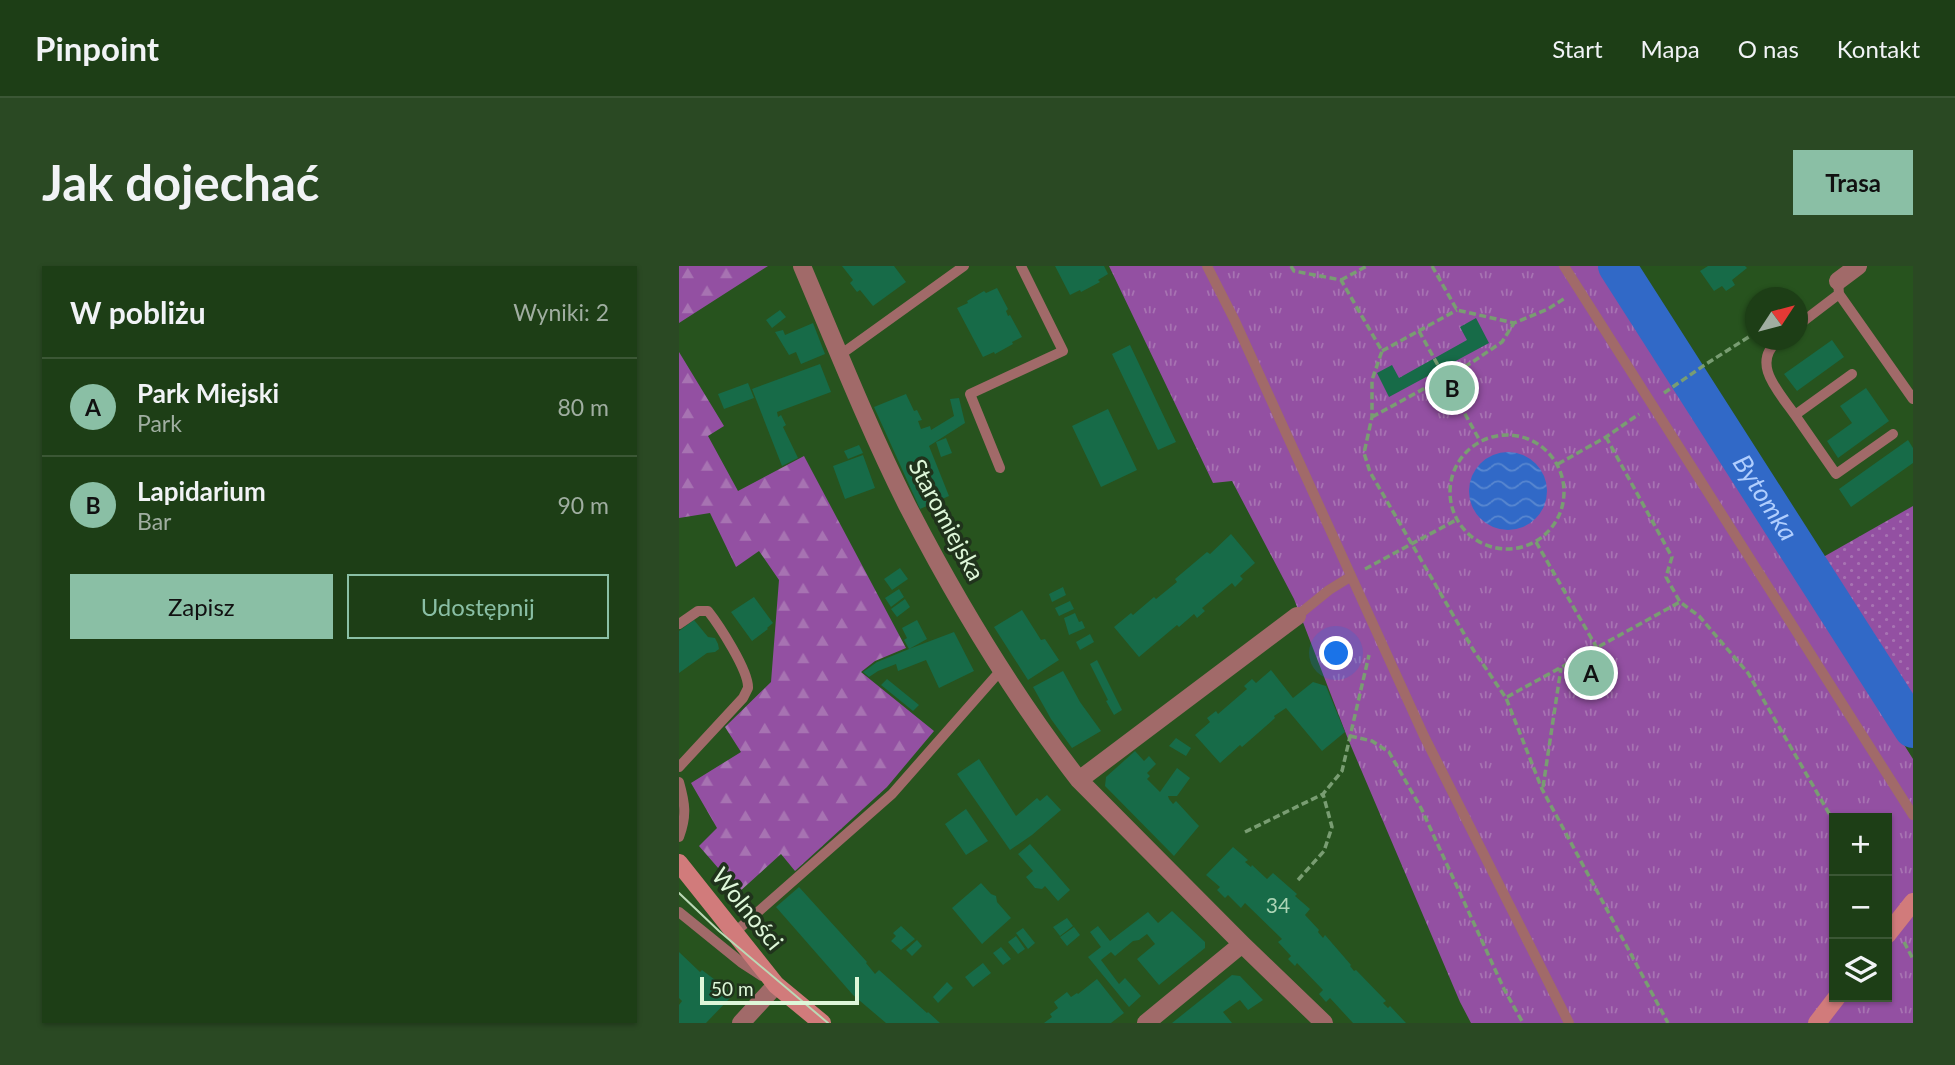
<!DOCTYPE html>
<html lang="pl">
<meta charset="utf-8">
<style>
body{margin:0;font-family:Lato,sans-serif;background:#2a4923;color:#f1f3f6}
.controls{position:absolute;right:21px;bottom:21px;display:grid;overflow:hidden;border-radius:0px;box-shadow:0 2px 5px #0004}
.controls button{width:63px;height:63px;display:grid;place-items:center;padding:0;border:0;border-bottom:2px solid #3b5735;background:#1d3e16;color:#f1f3f6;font:35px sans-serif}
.compass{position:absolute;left:1066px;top:21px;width:63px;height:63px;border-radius:50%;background:#1d3e16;box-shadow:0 2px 5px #0004;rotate:54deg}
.scale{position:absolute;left:21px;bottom:18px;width:159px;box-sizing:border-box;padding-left:7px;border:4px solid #def7d9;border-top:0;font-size:19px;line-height:24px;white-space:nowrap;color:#def7d9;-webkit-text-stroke:5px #20331c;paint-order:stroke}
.you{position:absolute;left:658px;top:388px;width:24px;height:24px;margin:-18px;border:5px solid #fff;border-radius:50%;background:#1a73e8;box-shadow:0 0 0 10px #1a73e833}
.badge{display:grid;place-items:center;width:46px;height:46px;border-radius:50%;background:#8abfa5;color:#111;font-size:23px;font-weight:700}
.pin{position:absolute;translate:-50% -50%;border:4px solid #fff;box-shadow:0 2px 7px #0006}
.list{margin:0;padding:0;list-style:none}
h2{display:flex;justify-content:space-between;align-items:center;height:91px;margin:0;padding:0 28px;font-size:30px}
h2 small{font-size:23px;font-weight:400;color:#a0aea1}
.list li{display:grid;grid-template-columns:46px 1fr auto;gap:21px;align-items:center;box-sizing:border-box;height:98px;padding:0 28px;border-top:2px solid #3b5735}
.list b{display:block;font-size:26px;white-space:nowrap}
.list p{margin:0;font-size:23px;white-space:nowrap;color:#a0aea1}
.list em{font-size:23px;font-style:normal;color:#a0aea1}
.actions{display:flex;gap:14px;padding:21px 28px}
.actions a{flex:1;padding:16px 0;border:2px solid #8abfa5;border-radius:0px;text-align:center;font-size:24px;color:#8abfa5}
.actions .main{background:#8abfa5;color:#111}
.icon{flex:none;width:38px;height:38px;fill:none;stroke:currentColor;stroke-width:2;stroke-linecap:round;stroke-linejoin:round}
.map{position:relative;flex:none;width:1234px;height:757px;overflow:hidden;border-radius:0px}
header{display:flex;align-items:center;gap:42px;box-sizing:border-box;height:98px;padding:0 35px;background:#1d3e16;border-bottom:2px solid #3b5735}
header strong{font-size:33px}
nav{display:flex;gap:38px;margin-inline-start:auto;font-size:24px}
.intro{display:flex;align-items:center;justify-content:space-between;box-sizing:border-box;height:168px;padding:0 42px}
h1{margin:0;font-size:49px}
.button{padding:18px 32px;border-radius:0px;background:#8abfa5;color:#111;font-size:24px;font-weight:700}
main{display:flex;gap:42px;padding:0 42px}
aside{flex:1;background:#1d3e16;border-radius:0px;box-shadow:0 2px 5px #0004}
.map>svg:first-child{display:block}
.grass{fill:url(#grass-dots)}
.forest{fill:url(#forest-firs)}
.park{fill:url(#park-tufts);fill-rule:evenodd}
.water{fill:url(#water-waves)}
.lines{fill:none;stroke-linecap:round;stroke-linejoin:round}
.river{stroke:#3169c7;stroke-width:38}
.building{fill:#176b48}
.path{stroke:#799d72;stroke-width:3.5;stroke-dasharray:7 3.5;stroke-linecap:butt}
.service{stroke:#a16a69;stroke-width:10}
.minor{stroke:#a16a69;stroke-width:18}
.secondary{stroke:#d17b7b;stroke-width:18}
.tram{stroke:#bbd8b5;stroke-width:2}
.secondary-bridge{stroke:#d17b7b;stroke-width:18}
.labels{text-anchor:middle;stroke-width:7;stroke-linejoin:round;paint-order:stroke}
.number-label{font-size:21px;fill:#acd4b5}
.street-label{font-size:24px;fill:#def7d9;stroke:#20331c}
.water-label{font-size:26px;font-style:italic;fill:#b0cefe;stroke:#20331c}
</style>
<header>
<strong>Pinpoint</strong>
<nav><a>Start</a><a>Mapa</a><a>O nas</a><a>Kontakt</a></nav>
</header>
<div class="intro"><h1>Jak dojechać</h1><a class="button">Trasa</a></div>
<main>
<aside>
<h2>W pobliżu<small>Wyniki: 2</small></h2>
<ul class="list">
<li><span class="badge">A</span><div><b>Park Miejski</b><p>Park</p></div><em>80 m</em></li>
<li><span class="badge">B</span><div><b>Lapidarium</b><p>Bar</p></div><em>90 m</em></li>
</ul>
<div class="actions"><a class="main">Zapisz</a><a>Udostępnij</a></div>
</aside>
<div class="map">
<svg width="1234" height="757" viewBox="0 0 1234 757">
<defs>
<pattern id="grass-dots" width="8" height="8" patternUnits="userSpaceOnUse" patternTransform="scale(1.75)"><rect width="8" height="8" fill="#9350a2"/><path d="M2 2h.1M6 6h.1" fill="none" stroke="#a773b2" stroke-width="1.8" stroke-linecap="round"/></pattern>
<pattern id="forest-firs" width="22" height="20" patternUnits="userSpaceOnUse" patternTransform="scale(1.75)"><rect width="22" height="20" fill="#9350a2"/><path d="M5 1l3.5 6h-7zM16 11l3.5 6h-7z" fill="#a773b2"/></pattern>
<pattern id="park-tufts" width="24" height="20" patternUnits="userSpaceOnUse" patternTransform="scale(1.75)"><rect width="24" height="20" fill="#9350a2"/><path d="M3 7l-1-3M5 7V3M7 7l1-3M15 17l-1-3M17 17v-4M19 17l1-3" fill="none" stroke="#a773b2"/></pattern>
<pattern id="water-waves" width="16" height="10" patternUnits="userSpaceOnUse" patternTransform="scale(1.75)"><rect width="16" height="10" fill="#3169c7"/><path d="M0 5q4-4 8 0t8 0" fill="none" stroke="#5887d0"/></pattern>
</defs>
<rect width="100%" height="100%" fill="#27531e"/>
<!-- grass -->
<path class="grass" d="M1234,240v203l-95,-149z"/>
<!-- forest -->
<path class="forest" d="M0,0h89l-89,57z
M0,86l45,74 -16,10 30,55 66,-35 102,192 -31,13 -14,11 73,59 -47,56 -92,84 -14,-17 -42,38 -40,-46 18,-18 -26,-45 50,-31 -16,-25 46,-45 8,-102 -20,-29 -23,16 -26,-54 -31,5z"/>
<!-- park -->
<path class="park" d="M430,0h494l310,493v264h-442l-11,-21 -112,-263 -54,-140 -62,-118 -19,2zM1155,552h53v179h-53z"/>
<!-- water -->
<path class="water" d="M790 225a39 39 0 1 1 78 0a39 39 0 1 1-78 0Z"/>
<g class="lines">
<!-- river -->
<path class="river" id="s1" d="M938,0l296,463"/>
</g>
<!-- building -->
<path class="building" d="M163,0h52l12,16 -33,24 -13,-16 -3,2 -7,-9 3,-3z
M376,0h49l4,8 -10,6 2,2 -19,10 -1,-2 -10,5z
M1029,0h37l2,2 -15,12 3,5 -9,6 -4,-5 -8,5 -14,-20z
M318,22l11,21 -2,2 2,5 2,-1 12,22 -10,5 1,2 -18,10 -1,-2 -11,5 -26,-49 11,-5 -1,-2 17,-10 2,2z
M101,44l6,7 -14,11 -6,-8z
M797,52l13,25 -100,54 -12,-24 15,-8 7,13 68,-38 -7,-13z
M134,57l12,31 -24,10 -5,-12 -7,3 -14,-23 8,-2 2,5z
M1153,74l12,17 -47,34 -13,-17z
M451,79l46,97 -18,8 -46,-96z
M141,98l11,28 -54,20 1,5 3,-2 5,10 -3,2 15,31 -16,8 -30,-77z
M69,117l6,15 -30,11 -6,-15z
M1187,122l23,33 -51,37 -11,-17 25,-18 -12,-17z
M227,128l8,17 3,-1 5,10 -4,1 3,8 9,-3 1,4 23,-14 -4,-17 9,-1 6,25 -36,23 20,50 -29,13 -46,-102z
M429,143l29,61 -36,17 -29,-61z
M267,172l6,15 -11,4 -5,-15z
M1229,174l5,8v15l-62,44 -12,-18z
M180,179l4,8 -15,6 -4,-8z
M184,189l12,33 -30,11 -12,-33z
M552,268l24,29 -15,13 3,3 -8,8 -3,-4 -30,25 3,3 -8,7 -3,-4 -15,13 -2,-2 -38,32 -25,-30 17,-14 2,2 21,-18 2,2 21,-17 -2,-3 32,-27 3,2z
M221,302l8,11 -16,11 -8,-11z
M384,321l3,8 -14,7 -3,-8z
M220,323l5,8 -13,10 -6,-9z
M75,331l19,26 -6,5 1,1 -16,12 -21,-29z
M226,333l5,8 -13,10 -6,-8z
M391,335l4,8 -15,7 -4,-8z
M343,344l19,30 4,-1 14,21 -31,20 -34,-53z
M396,347l4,9 3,-1 3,7 -16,7 -5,-17z
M15,354l14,17 7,1 3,6 1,5 -4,3 -8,1 -28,20v-42z
M238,354l10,19 -18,10 45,-17 20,39 -35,17 -13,-28 -28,11 -2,-7 -18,7 -9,6 -6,-5 14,-10 32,-13 -5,-9 3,-2 -5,-10z
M411,368l4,8 -14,8 -4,-8z
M418,394l25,50 -8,5 -8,-14 2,-1 -18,-36z
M592,404l22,28 20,-16 13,4 19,46 -23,19 -36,-43 -12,8 1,2 -33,29 -2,-2 -20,18 -25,-28 15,-13 -3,-4 9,-7 2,3 29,-25 -3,-3 8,-7 4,4z
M384,405l17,31 21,29 -29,17 -21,-29 -18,-32z
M208,413l32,26 -6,6 -32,-26z
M497,472l15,10 -5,8 -17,-10z
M456,485l9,10 5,-5 7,8 -9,9 3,3 -3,3 13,13 17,-24 13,10 -13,18h-9l1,3 4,5 3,-3 23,25 -25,30 -69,-70 1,-9z
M300,493l37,57 21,-18 3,3 7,-6 14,15 -29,25 -22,15 -53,-76z
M287,543l22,32 -22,14 -21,-31z
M351,578l40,46 -12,11 -13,-15 -3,3 -7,-1 -9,-11 7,-6 -15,-17z
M554,581l15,13 -3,2 6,5 1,-2 15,14 6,-6 24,21 -2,2 15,13 -5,6 14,15 -1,2 5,6 2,-3 26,30 -1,1 4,5 2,-1 30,31 -3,2 5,5 2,-2 16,17h-53l-23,-25 -4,4 -7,-8 4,-4 -26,-27 -2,3 -7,-7 3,-3 -13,-14 4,-3 -37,-36 -4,5 -13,-13 -3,3 -8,-8 3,-3 -14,-12z
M302,617l10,11 5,2 1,6 14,16 -29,26 -30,-36z
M120,621l68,75 -1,1 9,11 4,-4 48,43 1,-1 12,11h-54l-33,-28 -77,-88z
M493,645l33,31v6l-46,37 -22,-26 18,-15 -8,-10 -8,6 -6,1 -18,15 -4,-4 -10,8 18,24 6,-6 16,18 -12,11 -41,-50 13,-10 -11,-15 8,-6 12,15 38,-29 10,11z
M388,652l6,8 -13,10 -7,-9z
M222,660l14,13 -14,11 -10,-9 5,-5 -3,-3z
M395,661l6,8 -13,11 -7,-9z
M344,662l12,15 -7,6 -12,-16z
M337,670l9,13 -7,5 -10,-12z
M238,674l5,6 -10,10 -6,-6z
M322,681l10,12 -8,6 -10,-12z
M0,686l21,20 2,-2 25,19 3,9 -24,25h-27v-18l3,-4 -3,-3z
M304,697l8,10 -18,14 -8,-10z
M553,709l8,1 23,24 -15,10 -8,-10 -17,12 9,11h-60z
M418,713l27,34 -13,10h-67l8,-6 -2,-3 8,-6 -4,-6 13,-10 4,5 6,-4 1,1z
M268,716l6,6 -15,15 -5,-6z"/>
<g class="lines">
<!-- path -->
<path class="path" d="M612,0l3,5 47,9 41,71 -10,29v37l-8,36 6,19 104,179 32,47 36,91 126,234
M753,0l25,44 57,13 34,-14 17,-11
M662,14l26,-14
M740,65l61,110
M703,85l75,-41
M985,127l42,-29 49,-31
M693,151l99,-54 31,-21 12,-19
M771 226a57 57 0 1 1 114 0a57 57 0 1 1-114 0Z
M927,171l66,120 -6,20 14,25 19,14 49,57 86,149
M879,198l48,-27 33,-23
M857,276l61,106
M686,303l91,-49
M828,431l173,-95
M671,470l22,5 17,11 32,56 83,181 19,34
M864,521l18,-119
M566,566l78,-38 19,-23 27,-116
M619,614l26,-29 8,-24 -9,-33
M1225,676l9,17"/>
<!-- service -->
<path class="service" d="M528,0l28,55 189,415 145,287
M885,0l349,549
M1159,15l1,13 74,105
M1118,60l42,-32
M1100,74c-30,23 1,53 16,75l57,-41
M161,89l124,-89
M1116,149l41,59 57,-40
M321,202l-30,-74 93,-43 -42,-85
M618,350l32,-26 21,-13
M0,358l19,-13h10c11,14 41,60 40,77 -1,2 -4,8 -5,10l-64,69
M0,516c6,21 8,34 0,55
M0,646l63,51 20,13
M55,667l158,-139 110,-125"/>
<!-- minor -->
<path class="minor" d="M123,0c34,80 66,161 105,239 49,95 106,190 172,275l163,164 82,79
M1159,15l20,-15
M400,514l218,-164
M62,757l35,-38
M467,757l96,-79"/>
<!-- secondary -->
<path class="secondary" d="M0,597l97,122 46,38
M1138,757l20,-26"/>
<!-- tram -->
<path class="tram" d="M0,627l40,38 109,92"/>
<!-- secondary-bridge -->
<path class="secondary-bridge" d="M1208,669l26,-33"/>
</g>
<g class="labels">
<!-- number labels -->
<g class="number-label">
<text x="599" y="647">34</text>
</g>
<!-- street labels -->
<g class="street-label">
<text transform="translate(267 254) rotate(62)" y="8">Staromiejska</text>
<text transform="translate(68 643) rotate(51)" y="8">Wolności</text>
</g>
<!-- water labels -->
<g class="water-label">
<text dy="9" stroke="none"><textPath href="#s1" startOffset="275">Bytomka</textPath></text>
</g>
</g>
</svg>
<div class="controls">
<button>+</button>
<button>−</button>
<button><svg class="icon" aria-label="layers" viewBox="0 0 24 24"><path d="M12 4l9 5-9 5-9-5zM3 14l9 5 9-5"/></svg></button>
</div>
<svg class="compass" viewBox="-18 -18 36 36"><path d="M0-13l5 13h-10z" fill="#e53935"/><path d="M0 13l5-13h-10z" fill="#a0aea1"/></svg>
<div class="scale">50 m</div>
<div class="you"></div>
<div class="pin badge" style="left:912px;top:407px">A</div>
<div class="pin badge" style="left:773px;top:122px">B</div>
</div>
</main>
